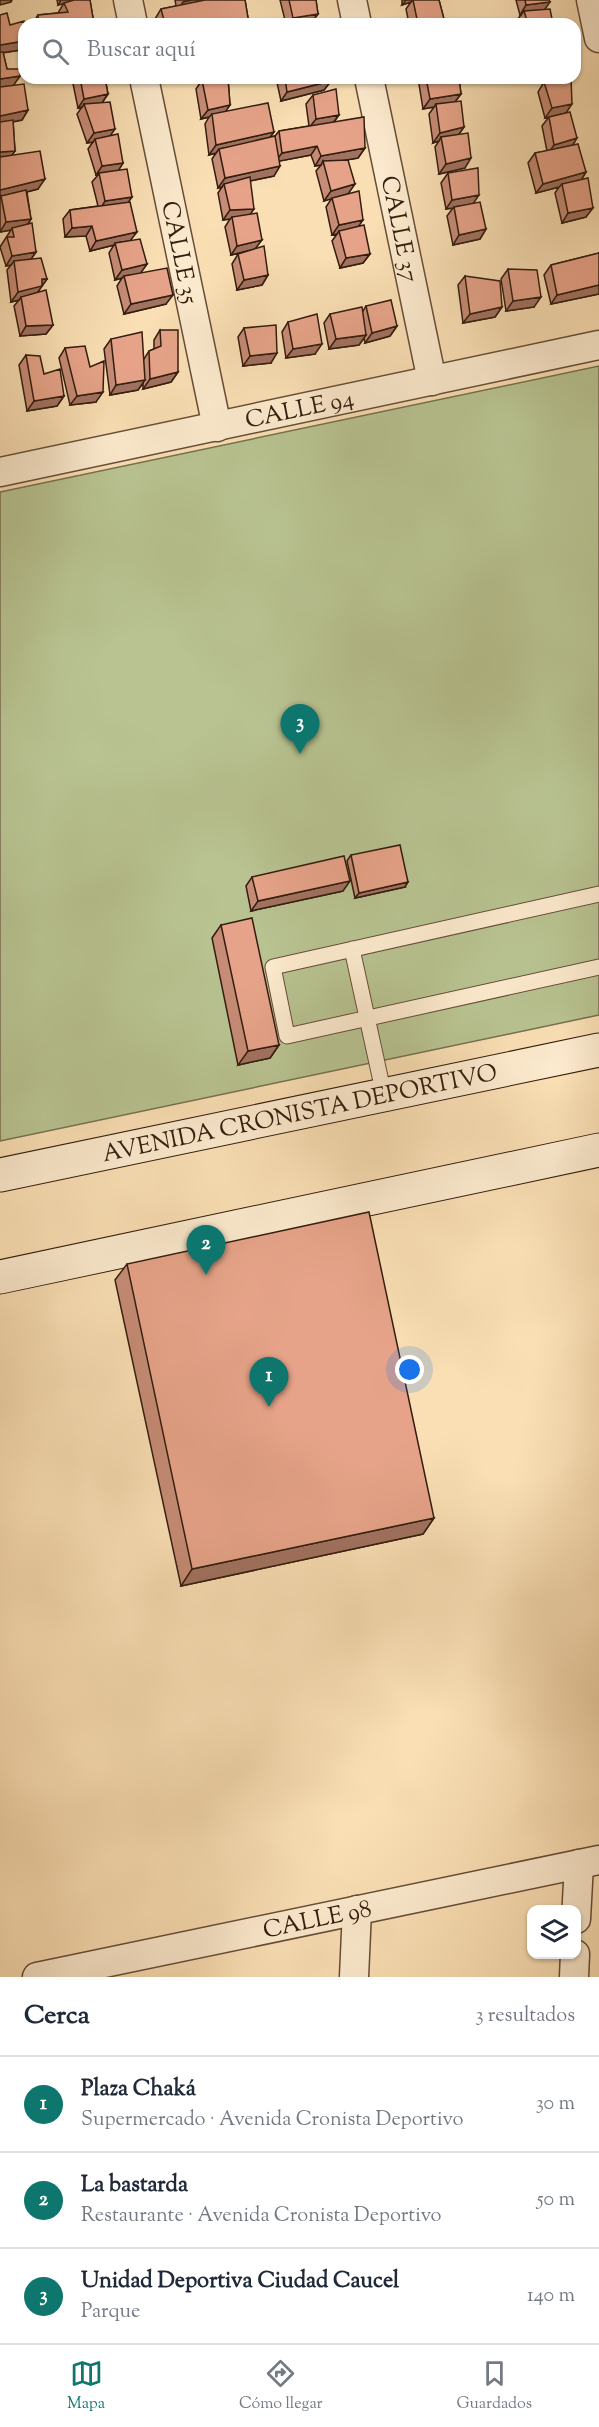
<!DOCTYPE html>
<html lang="es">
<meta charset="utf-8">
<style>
body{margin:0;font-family:"Sorts Mill Goudy",serif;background:#f6f6f7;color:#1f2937}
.controls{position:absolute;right:18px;bottom:18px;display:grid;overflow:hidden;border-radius:12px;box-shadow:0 2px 4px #0004}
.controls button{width:54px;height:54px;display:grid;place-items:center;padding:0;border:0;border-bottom:2px solid #e0e1e3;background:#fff;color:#1f2937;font:30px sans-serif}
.you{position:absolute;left:410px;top:1370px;width:21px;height:21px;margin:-15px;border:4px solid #fff;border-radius:50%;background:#1a73e8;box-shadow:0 0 0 9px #1a73e833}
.badge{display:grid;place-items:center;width:39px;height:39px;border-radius:50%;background:#0f766e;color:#fff;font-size:20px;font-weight:700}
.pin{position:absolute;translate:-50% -50px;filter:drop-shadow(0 2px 3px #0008)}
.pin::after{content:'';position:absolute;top:32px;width:21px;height:18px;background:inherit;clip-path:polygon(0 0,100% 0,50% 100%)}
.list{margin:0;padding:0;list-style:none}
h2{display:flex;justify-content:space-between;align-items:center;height:78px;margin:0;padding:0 24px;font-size:26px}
h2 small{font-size:20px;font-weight:400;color:#747a83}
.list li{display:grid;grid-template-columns:39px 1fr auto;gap:18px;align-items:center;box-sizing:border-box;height:96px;padding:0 24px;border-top:2px solid #e0e1e3}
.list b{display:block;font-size:22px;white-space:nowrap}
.list p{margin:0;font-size:20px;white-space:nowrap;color:#747a83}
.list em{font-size:20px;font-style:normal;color:#747a83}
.icon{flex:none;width:33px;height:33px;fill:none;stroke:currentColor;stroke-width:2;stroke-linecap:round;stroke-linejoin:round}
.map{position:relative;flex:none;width:599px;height:1977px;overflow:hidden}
.search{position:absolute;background:#fff;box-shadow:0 2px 4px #0004;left:18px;right:18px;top:18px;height:66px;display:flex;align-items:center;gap:15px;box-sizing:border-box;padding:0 21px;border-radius:18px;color:#747a83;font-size:22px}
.sheet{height:366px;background:#fff}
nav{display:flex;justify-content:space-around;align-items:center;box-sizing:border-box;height:84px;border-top:2px solid #e0e1e3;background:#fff;font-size:16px;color:#747a83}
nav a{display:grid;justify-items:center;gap:3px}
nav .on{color:#0f766e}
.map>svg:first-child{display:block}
.green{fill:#b8c391;stroke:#767050;stroke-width:1.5}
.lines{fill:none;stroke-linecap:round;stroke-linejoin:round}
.lane-casing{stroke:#664e38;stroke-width:17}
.street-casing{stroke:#664e38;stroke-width:31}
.secondary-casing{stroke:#341d0e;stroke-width:35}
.lane{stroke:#fceace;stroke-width:15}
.street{stroke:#fceace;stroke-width:28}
.secondary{stroke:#fceace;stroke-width:33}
.wall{fill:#c68c76;stroke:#341d0e;stroke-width:1.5}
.shaded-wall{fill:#a17260;stroke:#341d0e;stroke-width:1.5}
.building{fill:#e6a389;stroke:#341d0e;stroke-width:1.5}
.labels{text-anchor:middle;stroke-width:5;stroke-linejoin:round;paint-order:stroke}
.street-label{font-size:24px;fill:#341d0e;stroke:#fceace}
</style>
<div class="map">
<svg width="599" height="1977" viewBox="0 0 599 1977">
<rect width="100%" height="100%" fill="#fadfb4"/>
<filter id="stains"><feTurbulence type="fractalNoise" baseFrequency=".00333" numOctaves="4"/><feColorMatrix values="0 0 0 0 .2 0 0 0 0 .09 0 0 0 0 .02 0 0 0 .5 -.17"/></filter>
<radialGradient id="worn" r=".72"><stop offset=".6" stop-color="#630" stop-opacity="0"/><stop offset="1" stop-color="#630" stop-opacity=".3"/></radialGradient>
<!-- green -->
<path class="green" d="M599,366v649l-599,126v-649z"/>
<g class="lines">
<!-- lane casing -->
<g class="lane-casing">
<path id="lane" d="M599,894l-326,73 14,69 312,-69
M352,949l32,146"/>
</g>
<!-- street casing -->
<g class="street-casing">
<g id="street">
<path d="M128,0l5,24"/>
<path d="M352,0l5,24"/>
<path d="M591,0l8,38"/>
<path id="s1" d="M144,78l73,349"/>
<path id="s2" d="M369,78l63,303"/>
<path id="s3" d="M0,472l599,-127"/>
<path d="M576,1919l3,-55"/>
<path id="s4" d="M37,1977l562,-117"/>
<path d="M354,1977l3,-67"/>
<path d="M574,1977l1,-23"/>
</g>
</g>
<!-- secondary casing -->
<g class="secondary-casing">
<g id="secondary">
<path id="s5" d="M0,1175l599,-125"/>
<path d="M0,1277l599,-127"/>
</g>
</g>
<!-- lane -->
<use href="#lane" class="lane"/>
<!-- street -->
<use href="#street" class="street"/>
<!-- secondary -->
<use href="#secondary" class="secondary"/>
</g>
<!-- wall -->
<path class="wall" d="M57,0h33l4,24h-62l6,-9 20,-2 6,-10 -6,2z
M175,0h70l4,24h-93l-1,-5 6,-10 15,-3z
M280,0h36l2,14 -6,8 9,2h-35z
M402,0h37l6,23 -1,1h-35l-3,-15 5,-7 -9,3z
M516,0h33l-4,9 8,15h-35l-1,-4 4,-5h-1z
M0,15l10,10 11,25 -18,3 4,16 13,7 -7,9 15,25 -6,10 -9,2 2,29 -3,4 26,34 -11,3 4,27 -3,5 8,28 -5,7 16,20 -10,14 16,32 -7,9 -26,2 -6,-30 5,-6 -8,2 -4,-32 4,-5 -5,1 -6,-19 11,-17 -11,2z
M73,78h32l3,16 -6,9 9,33 12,27 -5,7 10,32 3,38 16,24 -7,9 26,31 -42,10 -7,-28 5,-8 -7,2 -6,-27 5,-8 -24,6 -4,-15 -21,1 -2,-18 7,-9 28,-4 -6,-24 6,-7h-2l-8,-26 5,-7 -6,1 -10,-29 5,-7 -4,1 -6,-29z
M194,78h34l2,27 -5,6 49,21 -4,5 5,-1 4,-5 30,-5 -3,-22 7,-9 26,20 -5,7 31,26 -7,10 -13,2 3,33 10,34 12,27 -7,9 -23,5 -8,-27 5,-7 -5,1 -6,-28 6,-9 -8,3 -8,-30 5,-6 -6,1 -4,-11 -32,6 -5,15 -24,5v33l5,35 13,26 -6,10 -25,5 -5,-26 6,-10 12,-3 -19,4 -6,-28 5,-8 -7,1 -5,-27 4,-6 -4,1 -6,-29 4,-6 -7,2 -4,-31 4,-7 -8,2 -5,-30 4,-6h-5z
M276,78h55v3l-7,9 -43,11z
M418,78h41l2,16 -6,8 9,25 -5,7 6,34 -26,6 -4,-27 4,-6 -6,2 -4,-29 5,-7 -11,2z
M532,78h27l-1,2 15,65 13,27 -5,8 5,37 -24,6 -7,-30 4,-6 -23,6 -8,-30 7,-10 12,-2 -5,-25 7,-9 -4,1 -7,-26 6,-10 6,-1 -17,2z
M448,173l26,30 12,26 -6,10 -27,6 -6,-29 6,-8 -7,1 -5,-26z
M599,253v41l-48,10 -7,-29 7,-10z
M508,269l26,38 -28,4 -5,-32z
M465,276l37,31 -7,10 -32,6 -5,-38z
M366,306l31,20 -7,10 -25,7 -1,-5 -5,7 -30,4 -5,-26 6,-9 33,-3z
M288,322l27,32 -29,4 -4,-26z
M244,328l27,35 -28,3 -5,-29z
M160,330l18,42 -7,10 -28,7v-6l-5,7 -28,5 -6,-46 7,-10 33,20 5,-8 5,-2v-9z
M65,348l25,19 6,35 -26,3 -11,-47z
M26,355l38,41 -7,10 -30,5 -8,-46z
M351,855l54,32 -50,11 -8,-37z
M252,877l91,14 -92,20 -5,-25z
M221,925l58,120 -9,13 -32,7 -26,-127z
M127,1264l307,254 -11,16 -242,52 -66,-306z"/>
<!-- shaded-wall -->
<path class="shaded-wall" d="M0,0h12l-1,2 -11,3z
M61,0h18l-21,5z
M192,0h17l-32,12 6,-10z
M406,0h7l-2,2 -9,3z
M550,2l-7,10 -19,-1 -3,4h-1l6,-10z
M318,14l-7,9 -22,1 4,-6z
M24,41v4l-3,5 -21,3v-8z
M20,76l-7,10 -13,2v-9z
M199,78h23l-20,2 -2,3h-5z
M537,78h22l-2,3 -24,2z
M331,81l-7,9 -43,11 6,-9z
M108,94l-7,10h-17l-2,3 -4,1 6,-9z
M461,94l-7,9 -18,1 -2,3 -11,2 7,-10z
M572,104l-6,9 -21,5 7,-10z
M230,105l-6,9h-12l-3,3 -8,2 7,-9z
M28,110l-6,10 -22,4v-8z
M339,115l-7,9 -23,4 7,-9z
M464,127l-7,10h-16l-2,4 -6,2 7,-10z
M115,129l-7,10h-13l-2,3 -6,1 7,-10z
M274,132l-7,9 -48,8 -3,4 -7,2 7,-10z
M577,138l-6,10 -24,7 7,-10z
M317,146l-6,9 -36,7 7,-9z
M365,148l-7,10 -34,6 -1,-3 -2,4 -6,1 6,-10z
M15,151l-7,9 -8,1v-9z
M471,158l-6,10 -26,6 7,-10z
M123,163l-6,10h-18l-1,2h-2l6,-9z
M280,166l-6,10 -49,10 -1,-2 -2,3 -4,1 7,-10z
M586,172l-6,10 -18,2 -3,3 -23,6 7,-9z
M45,179l-7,10 -36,9 -1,-2 -1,2v-8z
M355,184l-7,10 -24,7 7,-10z
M479,195l-6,9 -19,3 -1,1 -7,1 6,-9z
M132,197l-7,10 -26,4 6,-10z
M593,208l-7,9 -24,6 6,-10z
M254,209l-7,10 -15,-2 -2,2 -7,1 7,-10z
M31,219l-6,9h-13l-1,2 -11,2 6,-10z
M363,220l-7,10 -17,1 -2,3 -5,1 7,-10z
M92,226l-6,10 -21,1 7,-9z
M486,229l-6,10 -27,6 6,-10z
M137,232l-7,9 -15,2 -1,2 -24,6 6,-10z
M262,240l-7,9 -24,6 6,-9z
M36,252l-7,10 -15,-1 -3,4 -5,1 6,-10z
M370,254l-7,9 -23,5 6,-10z
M147,264l-7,10 -16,2 -2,2 -7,2 7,-10z
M268,275l-6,10 -25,5 7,-10z
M42,279h5l-12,17 -14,1 -2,3 -8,2 7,-10z
M599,285v9l-48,10 6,-9z
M173,295l-7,9 -42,10 7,-10z
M541,297l-7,10 -28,4 7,-10z
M502,307l-7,10 -32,6 7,-9z
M53,325l-7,9 -26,2 6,-10z
M397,326l-7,10 -25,7 7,-10z
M366,335l-7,10 -30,4 7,-10z
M322,344l-7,10 -29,4 7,-9z
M277,353l-6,10 -28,3 7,-10z
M178,372l-7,10 -28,7 7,-10z
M145,380l-7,10 -28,5 6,-10z
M103,392l-7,10 -26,3 7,-9z
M64,396l-7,10 -30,5 7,-10z
M350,881l-7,10 -92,20 7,-10z
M408,882l-3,5 -50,11 4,-5z
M279,1045l-9,13 -32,7 10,-14z
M434,1518l-11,16 -242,52 11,-17z"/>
<!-- building -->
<path class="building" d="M74,0h16l4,24h-55l-1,-9 30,-3 -4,-9z
M205,0h40l4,24h-84l-4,-15z
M289,0h27l2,14 -25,4z
M413,0h26l6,23 -27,1z
M525,0h24l1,2 -24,3z
M550,9l3,15h-25l-4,-13z
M7,13l3,12 14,-4v20l-24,4v-30z
M320,20l1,4h-28z
M0,52h3l4,17h13v7l-20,3z
M80,78h25l3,16 -24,5z
M209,78h19l2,27 -22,5 -6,-30z
M285,78h46v3l-44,11z
M426,78h33l2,16 -31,5z
M568,78h3l1,26 -20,4 -8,-26z
M24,84l4,26 -28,6v-29z
M336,89l3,26 -23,4 -3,-24z
M461,101l3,26 -24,6 -4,-29z
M110,102l5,27 -21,4 -10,-29z
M268,103l6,29 -58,13 -4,-31z
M570,112l7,26 -23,7 -5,-28z
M364,117l1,31 -44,8 -4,-10 -35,7 -3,-22z
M13,120l2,31 -15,1v-30z
M468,133l3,25 -25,6 -5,-27z
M118,134l5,29 -21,3 -7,-27z
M275,136l5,30 -55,12 -6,-29z
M578,144l8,28 -43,12 -8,-31z
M40,151l5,28 -45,11v-33z
M348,160l7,24 -24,7 -8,-30z
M478,168l1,27 -27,5 -4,-27z
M127,169l5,28 -27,4 -6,-28z
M250,177l4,32 -24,1 -6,-26z
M588,178l5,30 -25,5 -6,-29z
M26,190l5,29 -25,3 -5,-26z
M359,191l4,29 -24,5 -7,-27z
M130,202l7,30 -41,9 -4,-15 -20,2 -2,-18z
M480,202l6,27 -27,6 -5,-28z
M257,213l5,27 -25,6 -5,-29z
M32,223l4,29 -24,4 -5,-19h7l-2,-9z
M364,225l6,29 -24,4 -7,-27z
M140,239l7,25 -25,6 -7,-27z
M264,246l4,29 -24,5 -6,-26z
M599,253v32l-42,10 -6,-30z
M41,258l6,21h-5v7l-24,6 -4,-31z
M167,268l6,27 -42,9 -7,-28z
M508,269l29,1 4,27 -28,4z
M465,276l35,5 2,26 -32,7z
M46,290l7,35 -27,1 -5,-29z
M391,300l6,26 -25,7 -6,-27z
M362,307l4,28 -30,4 -6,-25z
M317,314l5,30 -29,5 -5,-27z
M276,325l1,28 -27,3 -6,-28z
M160,330h18v42l-28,7 -1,-28 12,-5z
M142,332l3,48 -29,5 -5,-46z
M85,346l5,21 14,-6 -1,31 -26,4 -12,-48z
M26,355l14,1 4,18 16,-5 4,27 -30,5z
M400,845l8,37 -49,11 -8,-38z
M344,856l6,25 -92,20 -6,-24z
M252,918l27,127 -31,6 -27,-126z
M369,1212l65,306 -242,51 -65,-305z"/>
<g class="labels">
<!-- street labels -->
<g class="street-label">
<text dy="8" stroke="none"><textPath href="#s2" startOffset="154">CALLE 37</textPath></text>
<text dy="8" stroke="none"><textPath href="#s1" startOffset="178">CALLE 35</textPath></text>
<text dy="8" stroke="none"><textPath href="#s3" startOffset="306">CALLE 94</textPath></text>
<text dy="8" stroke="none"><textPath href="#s5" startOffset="306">AVENIDA CRONISTA DEPORTIVO</textPath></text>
<text dy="8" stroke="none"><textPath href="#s4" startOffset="286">CALLE 98</textPath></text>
</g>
</g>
<rect width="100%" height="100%" filter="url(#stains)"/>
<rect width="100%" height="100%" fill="url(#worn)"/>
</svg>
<div class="controls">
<button><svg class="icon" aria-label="layers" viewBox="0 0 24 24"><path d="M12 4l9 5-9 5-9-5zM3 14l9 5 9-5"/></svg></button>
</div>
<div class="you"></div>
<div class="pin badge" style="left:269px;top:1407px">1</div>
<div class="pin badge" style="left:206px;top:1275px">2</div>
<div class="pin badge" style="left:300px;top:754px">3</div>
<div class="search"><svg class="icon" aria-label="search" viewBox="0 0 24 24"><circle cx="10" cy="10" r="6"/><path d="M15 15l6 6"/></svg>Buscar aquí</div>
</div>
<section class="sheet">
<h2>Cerca<small>3 resultados</small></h2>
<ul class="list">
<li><span class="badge">1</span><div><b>Plaza Chaká</b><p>Supermercado · Avenida Cronista Deportivo</p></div><em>30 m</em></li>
<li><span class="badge">2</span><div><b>La bastarda</b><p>Restaurante · Avenida Cronista Deportivo</p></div><em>50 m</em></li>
<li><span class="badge">3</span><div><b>Unidad Deportiva Ciudad Caucel</b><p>Parque</p></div><em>140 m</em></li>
</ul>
</section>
<nav>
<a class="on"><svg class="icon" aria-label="map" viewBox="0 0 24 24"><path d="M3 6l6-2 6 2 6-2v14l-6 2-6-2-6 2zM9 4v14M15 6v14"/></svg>Mapa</a>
<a><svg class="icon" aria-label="directions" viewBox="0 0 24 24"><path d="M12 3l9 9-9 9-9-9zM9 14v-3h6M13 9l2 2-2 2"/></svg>Cómo llegar</a>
<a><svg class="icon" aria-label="saved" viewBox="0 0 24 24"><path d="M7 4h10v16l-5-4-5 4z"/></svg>Guardados</a>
</nav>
